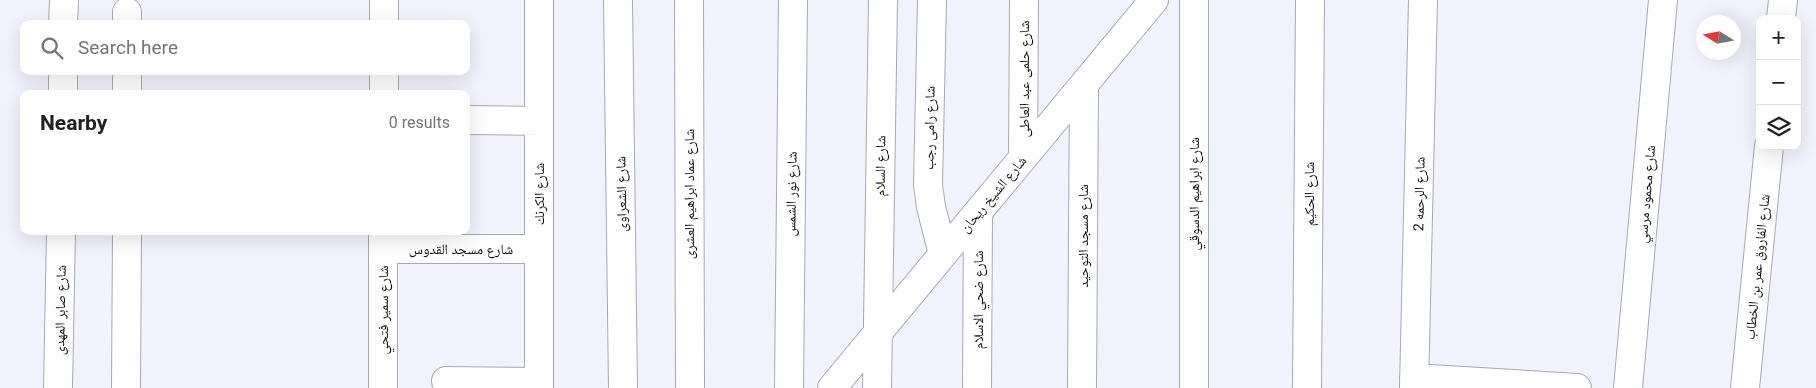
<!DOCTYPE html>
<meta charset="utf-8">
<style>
body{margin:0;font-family:Roboto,"Noto Naskh Arabic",sans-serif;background:#f6f6f6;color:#202124}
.controls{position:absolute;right:15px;top:15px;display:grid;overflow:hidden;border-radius:10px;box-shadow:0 5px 20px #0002}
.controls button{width:45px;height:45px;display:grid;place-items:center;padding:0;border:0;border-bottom:1px solid #e0e0e0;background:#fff;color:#202124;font:25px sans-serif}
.compass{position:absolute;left:1696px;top:15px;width:45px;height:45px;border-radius:50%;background:#fff;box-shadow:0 5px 20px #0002;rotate:281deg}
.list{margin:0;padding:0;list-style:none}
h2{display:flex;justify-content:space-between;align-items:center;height:65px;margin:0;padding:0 20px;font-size:21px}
h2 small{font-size:16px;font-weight:400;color:#757577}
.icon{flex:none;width:28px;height:28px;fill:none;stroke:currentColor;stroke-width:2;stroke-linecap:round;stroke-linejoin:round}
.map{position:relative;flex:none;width:1816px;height:388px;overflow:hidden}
.search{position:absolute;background:#fff;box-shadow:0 5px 20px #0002;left:20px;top:20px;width:450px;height:55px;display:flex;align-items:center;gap:12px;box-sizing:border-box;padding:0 18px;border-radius:10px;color:#757577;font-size:19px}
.panel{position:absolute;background:#fff;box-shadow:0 5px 20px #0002;left:20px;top:90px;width:450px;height:145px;border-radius:10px}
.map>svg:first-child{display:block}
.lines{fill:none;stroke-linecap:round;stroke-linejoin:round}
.minor-casing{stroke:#a7a9b4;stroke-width:30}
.minor{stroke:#fff;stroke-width:28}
.labels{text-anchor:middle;stroke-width:5;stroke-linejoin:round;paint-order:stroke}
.street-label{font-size:14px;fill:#0c0c10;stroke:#fff}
</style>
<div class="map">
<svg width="1816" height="388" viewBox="0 0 1816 388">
<rect width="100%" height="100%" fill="#f2f3fd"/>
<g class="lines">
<!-- minor casing -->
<g class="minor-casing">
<path id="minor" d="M539,0v388
M618,0l5,388
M689,0l1,388
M932,0l-4,185 3,22 12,47
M1194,0v388
M1781,19l2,-19
M63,24l1,-24
M127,24v-12
M384,24v-24
M63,94v-23
M127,94v-23
M384,94v-23
M466,120l73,1
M1023,157l1,-157
M383,249h156
M1414,378l163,10
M446,381l93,1
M58,388l3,-157
M126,388l1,-157
M383,388v-157
M789,388l4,-388
M832,388l322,-388
M877,388l6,-388
M977,388l1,-175
M1082,388l2,-303
M1307,388l3,-388
M1414,388l9,-388
M1628,388l35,-388
M1745,388l24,-242"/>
</g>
<!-- minor -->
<use href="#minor" class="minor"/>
</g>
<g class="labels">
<!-- street labels -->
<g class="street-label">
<text transform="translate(1024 79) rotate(-90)" y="5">شارع حلمى عبد العاطى</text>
<text transform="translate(929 128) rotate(-89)" y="5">شارع رامى رجب</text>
<text transform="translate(880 166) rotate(-89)" y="5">شارع السلام</text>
<text transform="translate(539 194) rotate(-90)" y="5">شارع الكرنك</text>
<text transform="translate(621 194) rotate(-91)" y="5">شارع الشعراوى</text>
<text transform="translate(689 194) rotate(-90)" y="5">شارع عماد ابراهيم العشرى</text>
<text transform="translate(791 194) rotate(-89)" y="5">شارع نور الشمس</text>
<text transform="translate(993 194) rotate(-50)" y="5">شارع الشيخ ريحان</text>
<text transform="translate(1194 194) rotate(-90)" y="5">شارع ابراهيم الدسوقي</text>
<text transform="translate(1309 194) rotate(-90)" y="5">شارع الحكيم</text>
<text transform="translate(1419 194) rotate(-89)" y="5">شارع الرحمه 2</text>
<text transform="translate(1646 194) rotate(-85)" y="5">شارع محمود مرسي</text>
<text transform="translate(1083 236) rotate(-90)" y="5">شارع مسجد التوحيد</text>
<text x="461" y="254">شارع مسجد القدوس</text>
<text transform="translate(1757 267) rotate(-84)" y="5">شارع الفاروق عمر بن الخطاب</text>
<text transform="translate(978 300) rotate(-90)" y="5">شارع ضحي الاسلام</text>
<text transform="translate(60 310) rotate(-89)" y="5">شارع صابر المهدى</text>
<text transform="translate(383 310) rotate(-90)" y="5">شارع سمير فتحي</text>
</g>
</g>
</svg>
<div class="controls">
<button>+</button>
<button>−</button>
<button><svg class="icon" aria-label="layers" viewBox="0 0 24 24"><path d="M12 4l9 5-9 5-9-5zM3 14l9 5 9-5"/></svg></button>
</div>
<svg class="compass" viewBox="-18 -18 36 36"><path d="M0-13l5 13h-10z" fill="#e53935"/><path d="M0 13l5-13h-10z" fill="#757577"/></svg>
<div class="search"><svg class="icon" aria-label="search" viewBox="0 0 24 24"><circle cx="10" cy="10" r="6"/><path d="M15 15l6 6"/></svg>Search here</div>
<section class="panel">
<h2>Nearby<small>0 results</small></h2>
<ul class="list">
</ul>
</section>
</div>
